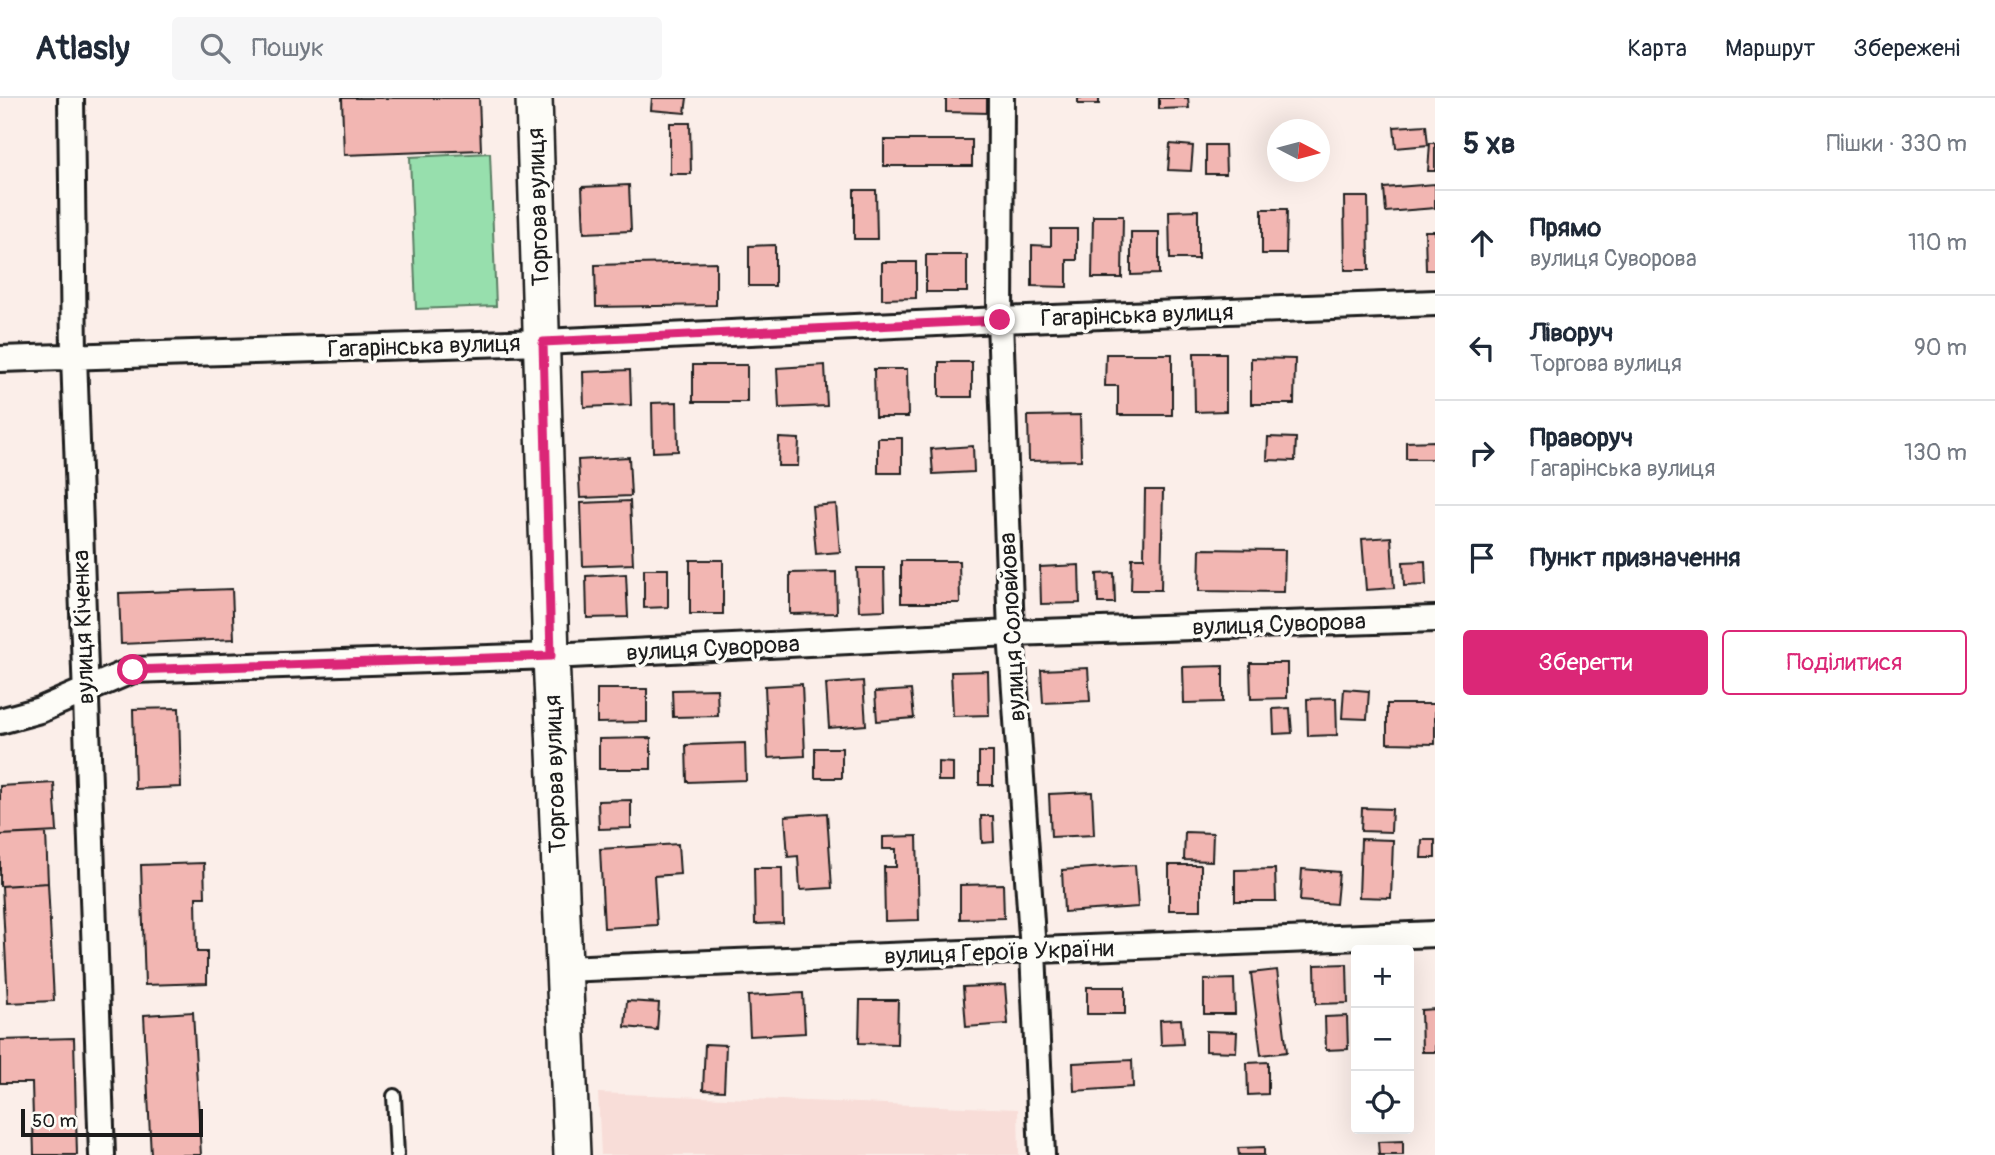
<!DOCTYPE html>
<html lang="uk">
<meta charset="utf-8">
<style>
body{margin:0;font-family:Pangolin,sans-serif;background:#f6f6f7;color:#1f2937}
.controls{position:absolute;right:21px;bottom:21px;display:grid;overflow:hidden;border-radius:7px;box-shadow:0 7px 28px #0002}
.controls button{width:63px;height:63px;display:grid;place-items:center;padding:0;border:0;border-bottom:2px solid #e0e1e3;background:#fff;color:#1f2937;font:35px sans-serif}
.compass{position:absolute;left:1267px;top:21px;width:63px;height:63px;border-radius:50%;background:#fff;box-shadow:0 7px 28px #0002;rotate:96deg}
.scale{position:absolute;left:21px;bottom:18px;width:182px;box-sizing:border-box;padding-left:7px;border:4px solid #1c1c1c;border-top:0;font-size:19px;line-height:24px;white-space:nowrap;color:#1c1c1c;-webkit-text-stroke:5px #fdfcf7;paint-order:stroke}
.stop{position:absolute;width:21px;height:21px;margin:-16px;border:5px solid #db2777;border-radius:50%;background:#fff}
.stop.end{background:#db2777;border-color:#fff;box-shadow:0 2px 7px #0008}
.list{margin:0;padding:0;list-style:none}
h2{display:flex;justify-content:space-between;align-items:center;height:91px;margin:0;padding:0 28px;font-size:30px}
h2 small{font-size:23px;font-weight:400;color:#747a83}
.list li{display:grid;grid-template-columns:46px 1fr auto;gap:21px;align-items:center;box-sizing:border-box;height:105px;padding:0 28px;border-top:2px solid #e0e1e3}
.list b{display:block;font-size:26px;white-space:nowrap}
.list p{margin:0;font-size:23px;white-space:nowrap;color:#747a83}
.list em{font-size:23px;font-style:normal;color:#747a83}
.actions{display:flex;gap:14px;padding:21px 28px}
.actions a{flex:1;padding:16px 0;border:2px solid #db2777;border-radius:7px;text-align:center;font-size:24px;color:#db2777}
.actions .main{background:#db2777;color:#fff}
.icon{flex:none;width:38px;height:38px;fill:none;stroke:currentColor;stroke-width:2;stroke-linecap:round;stroke-linejoin:round}
.map{position:relative;flex:none;width:1435px;height:1057px;overflow:hidden}
header{display:flex;align-items:center;gap:42px;box-sizing:border-box;height:98px;padding:0 35px;background:#fff;border-bottom:2px solid #e0e1e3}
header strong{font-size:33px}
nav{display:flex;gap:38px;margin-inline-start:auto;font-size:24px}
.search{width:490px;height:63px;background:#f6f6f7;display:flex;align-items:center;gap:18px;box-sizing:border-box;padding:0 24px;border-radius:7px;color:#747a83;font-size:26px}
main{display:flex}
aside{flex:1;background:#fff}
.map>svg:first-child{display:block}
.built{fill:#f8ddd8}
.green{fill:#97dfad;stroke:#5a7e64;stroke-width:2}
.building{fill:#f2b6b2;stroke:#1c1c1c;stroke-width:2}
.lines{fill:none;stroke-linecap:round;stroke-linejoin:round}
.service-casing{stroke:#1c1c1c;stroke-width:18}
.minor-casing{stroke:#1c1c1c;stroke-width:30}
.secondary-casing{stroke:#1c1c1c;stroke-width:40}
.service{stroke:#fdfcf7;stroke-width:12}
.minor{stroke:#fdfcf7;stroke-width:24}
.secondary{stroke:#fdfcf7;stroke-width:35}
.route{stroke:#db2777;stroke-width:9}
.labels{text-anchor:middle;stroke-width:7;stroke-linejoin:round;paint-order:stroke}
.street-label{font-size:24px;fill:#1c1c1c;stroke:#fdfcf7}
</style>
<header>
<strong>Atlasly</strong>
<div class="search"><svg class="icon" aria-label="search" viewBox="0 0 24 24"><circle cx="10" cy="10" r="6"/><path d="M15 15l6 6"/></svg>Пошук</div>
<nav><a>Карта</a><a>Маршрут</a><a>Збережені</a></nav>
</header>
<main>
<div class="map">
<svg width="1435" height="1057" viewBox="0 0 1435 1057">
<rect width="100%" height="100%" fill="#fbeee9"/>
<filter id="ink" filterUnits="userSpaceOnUse"><feTurbulence type="fractalNoise" baseFrequency=".0143" numOctaves="2"/><feDisplacementMap in="SourceGraphic" scale="14" xChannelSelector="R" yChannelSelector="G"/><feConvolveMatrix kernelMatrix="1 2 1 2 8 2 1 2 1" color-interpolation-filters="sRGB"/></filter>
<g filter="url(#ink)">
<!-- built -->
<path class="built" d="M598,995l420,16 1,46h-418z"/>
<!-- green -->
<path class="green" d="M490,55l6,153 -80,3 -6,-152z"/>
<!-- building -->
<path class="building" d="M342,0h137l2,52 -137,5z
M652,0h35l-2,15 -34,-3z
M946,0h43v15l-43,-1z
M1078,0h21v6h-21z
M1159,0h29l1,10 -30,1z
M670,25h20l1,51h-21z
M1426,27l2,20 -32,3 -2,-21z
M884,42h88v26h-88z
M1430,45h5v28h-7z
M1170,46l23,2 -2,25 -23,-1z
M1206,47h19l1,29h-20z
M1435,86v24l-49,4 -2,-24z
M629,87l2,46 -47,2 -2,-46z
M854,92h22l1,49h-23z
M1344,99h24l1,73h-24z
M1262,111h25l-1,45h-24z
M1198,112v49h-28l-1,-48z
M1093,118h30l-1,62h-30z
M1051,131h26v31h-10v27l-35,-1v-41l19,1z
M1425,133h10v39h-9z
M1131,134h28v42l-28,1z
M775,147v41h-26v-40z
M926,157h41v37h-41z
M716,164v43l-120,2 -1,-42z
M882,164h34v36l-34,1z
M1194,255h32v58l-31,1z
M1106,256h66v61h-54v-29h-13z
M1251,260l44,1 -1,45h-43z
M939,264h33v35h-33z
M693,267h54v37h-54z
M825,267l2,41 -48,2 -2,-40z
M874,271h33l1,48h-33z
M630,272l1,35 -47,2 -1,-35z
M677,304l1,49 -25,1 -1,-49z
M1080,317l1,45 -52,1 -1,-45z
M1268,339l28,1 -1,23 -28,-1z
M779,340l20,1 -1,27h-20z
M878,340h24v35h-24z
M1435,343v18h-29v-17z
M973,348l1,26 -41,2 -2,-25z
M629,359l2,39 -51,2 -2,-38z
M1145,392h18l-2,100h-30l1,-32h12z
M630,403l3,63 -50,2 -2,-63z
M836,406l4,48 -24,2 -4,-48z
M1391,439l3,51 -28,2 -4,-51z
M1200,451l85,1 -1,42 -85,-1z
M690,462h33v54h-33z
M901,463h58l1,42h-59z
M1425,463l1,24 -22,1 -1,-24z
M1079,467l1,38 -39,1 -1,-37z
M857,470h27l1,42 -26,1z
M644,471h24v38l-24,1z
M836,474l1,41 -47,1v-41z
M1114,475l1,30h-17l-1,-29z
M626,476l2,43 -41,1 -1,-42z
M232,491l2,50 -113,5 -2,-51z
M1250,565h37v35l-36,1z
M1223,568v36l-39,1 -1,-36z
M1088,570l2,33 -47,2 -2,-33z
M988,573l1,44 -36,1 -2,-44z
M863,583l3,44 -37,3 -3,-44z
M802,586l3,72 -37,2 -3,-72z
M597,591h50v33l-50,1z
M717,591l1,27 -45,1 -1,-27z
M1344,591l25,2 -2,28 -25,-1z
M911,592l3,28 -37,3 -2,-29z
M1336,600l1,37 -29,1 -1,-37z
M1387,606h48v40l-48,-1z
M179,610l2,79 -46,2 -2,-80z
M1290,610l2,25 -18,1 -1,-25z
M651,640v31h-52v-30z
M745,645l1,37 -59,2 -1,-37z
M815,650h27v30h-27z
M979,654h14v33h-14z
M938,664l15,1v18h-15z
M54,685l3,49 -57,3v-49z
M1092,694l2,43 -43,2 -2,-43z
M631,702v28l-32,1 -1,-28z
M1362,710l30,1 -1,23 -30,-1z
M827,715l5,75 -32,2 -2,-34 -10,1 -3,-41z
M981,718h12l1,26 -12,1z
M1185,734l28,1 -1,28 -28,-1z
M46,735l2,50 -48,3v-51z
M917,738l2,84 -34,1 -1,-54h12v-18h-13v-12z
M1361,741l32,1 -2,58 -32,-1z
M1422,742h13v18h-14z
M678,746l2,30 -26,2 3,49 -53,3 -4,-79z
M204,765l1,34h-9l1,55h10v31l-62,2 -4,-120z
M1135,767l3,42 -74,5 -2,-42z
M1169,767h32v45h-32z
M754,770h28l1,55 -28,1z
M1275,771l1,32h-41v-31z
M1302,771l37,3 -3,32 -36,-3z
M48,785l6,118 -46,2 -6,-117z
M1003,786l1,34 -44,1v-34z
M1347,866l1,39 -32,1 -1,-39z
M1277,872l10,82 -26,3 -10,-82z
M1234,881l1,35h-31v-34z
M1005,887l3,39 -42,3 -3,-40z
M1087,889h38v27h-38z
M803,895l2,40 -55,3 -2,-40z
M860,902h38l-1,44 -38,-1z
M627,903l32,2 -2,27 -32,-3z
M1435,911v43h-13l-1,-42z
M193,914l8,143h-50l-7,-140z
M1347,918l1,33 -22,1 -1,-33z
M1181,921l2,25 -22,1 -1,-25z
M1206,933l31,1 -1,20 -30,-1z
M74,940l3,117h-43l-2,-72h-32v-43z
M705,946l21,1 -2,46 -21,-1z
M1132,962l1,27 -59,4 -1,-28z
M1268,964v32l-20,1 -1,-32z
M1403,1043v14h-24l-1,-13z
M1264,1049v8h-25l-1,-7z"/>
<g class="lines">
<!-- service casing -->
<g class="service-casing">
<path id="service" d="M394,998l3,59"/>
</g>
<!-- minor casing -->
<g class="minor-casing">
<path id="minor" d="M71,0l3,258 28,799
M1001,0l-1,222 11,313 22,318 9,204
M0,261l543,-17 457,-22 435,-17
M0,623l40,-11 93,-40 418,-14 460,-23 424,-14
M563,871l872,-35"/>
</g>
<!-- secondary casing -->
<g class="secondary-casing">
<path id="secondary" d="M534,0l17,558 21,499"/>
</g>
<!-- service -->
<use href="#service" class="service"/>
<!-- minor -->
<use href="#minor" class="minor"/>
<!-- secondary -->
<use href="#secondary" class="secondary"/>
</g>
</g>
<g class="lines" filter="url(#ink)">
<!-- route -->
<path class="route" d="M133,572l418,-14 -8,-314 457,-22"/>
</g>
<g class="labels">
<!-- street labels -->
<g class="street-label">
<text transform="translate(538 109) rotate(-92)" y="8">Торгова вулиця</text>
<text transform="translate(1137 217) rotate(-2)" y="8">Гагарінська вулиця</text>
<text transform="translate(424 248) rotate(-2)" y="8">Гагарінська вулиця</text>
<text transform="translate(1279 526) rotate(-2)" y="8">вулиця Суворова</text>
<text transform="translate(83 529) rotate(-92)" y="8">вулиця Кіченка</text>
<text transform="translate(1012 529) rotate(-93)" y="8">вулиця Соловйова</text>
<text transform="translate(713 550) rotate(-3)" y="8">вулиця Суворова</text>
<text transform="translate(555 676) rotate(-92)" y="8">Торгова вулиця</text>
<text transform="translate(999 854) rotate(-2)" y="8">вулиця Героїв України</text>
</g>
</g>
</svg>
<div class="controls">
<button>+</button>
<button>−</button>
<button><svg class="icon" aria-label="locate" viewBox="0 0 24 24"><circle cx="12" cy="12" r="6"/><path d="M12 2v4M12 18v4M2 12h4M18 12h4"/></svg></button>
</div>
<svg class="compass" viewBox="-18 -18 36 36"><path d="M0-13l5 13h-10z" fill="#e53935"/><path d="M0 13l5-13h-10z" fill="#747a83"/></svg>
<div class="scale">50 m</div>
<div class="stop" style="left:133px;top:572px"></div>
<div class="stop end" style="left:1000px;top:222px"></div>
</div>
<aside>
<h2>5 хв<small>Пішки · 330 m</small></h2>
<ul class="list">
<li><svg class="icon" aria-label="ahead" viewBox="0 0 24 24"><path d="M12 20V5M6 11l6-6 6 6"/></svg><div><b>Прямо</b><p>вулиця Суворова</p></div><em>110 m</em></li>
<li><svg class="icon" aria-label="left" viewBox="0 0 24 24"><path d="M17 20v-9H6M10 6l-5 5 5 5"/></svg><div><b>Ліворуч</b><p>Торгова вулиця</p></div><em>90 m</em></li>
<li><svg class="icon" aria-label="right" viewBox="0 0 24 24"><path d="M7 20v-9h11M14 6l5 5-5 5"/></svg><div><b>Праворуч</b><p>Гагарінська вулиця</p></div><em>130 m</em></li>
<li><svg class="icon" aria-label="arrive" viewBox="0 0 24 24"><path d="M6 21V4h12l-3 4 3 4H6"/></svg><div><b>Пункт призначення</b></div></li>
</ul>
<div class="actions"><a class="main">Зберегти</a><a>Поділитися</a></div>
</aside>
</main>
